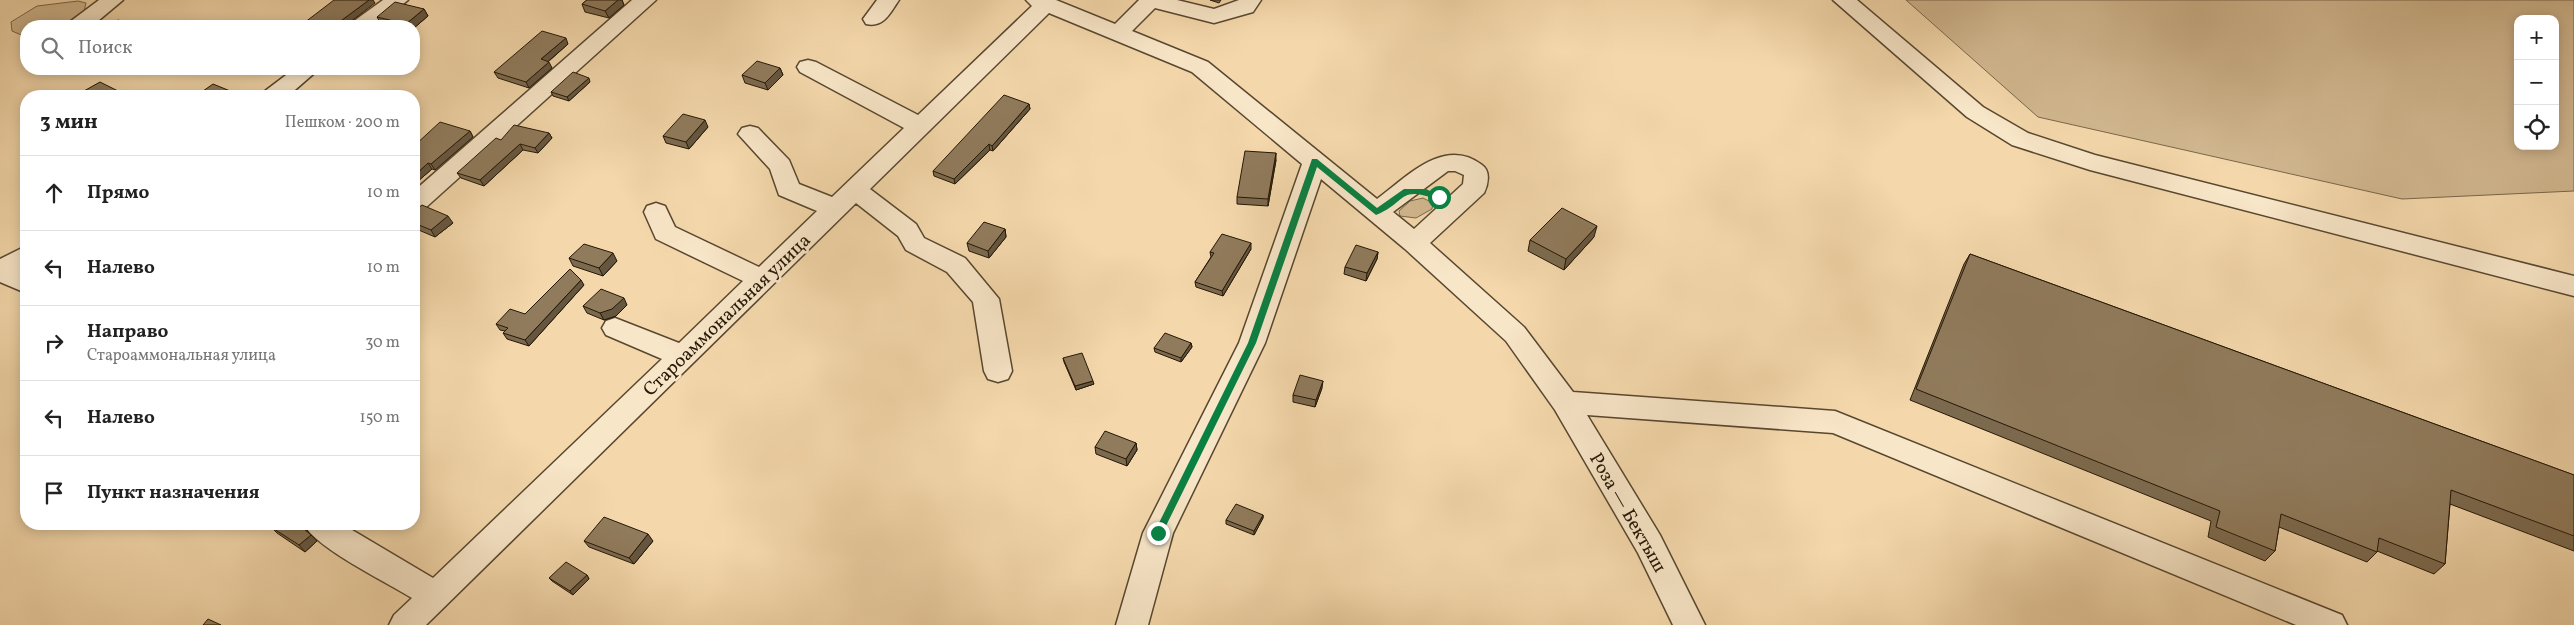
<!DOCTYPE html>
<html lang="ru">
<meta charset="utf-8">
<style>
body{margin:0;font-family:Vollkorn,serif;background:#f2f2f2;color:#222}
.controls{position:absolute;right:15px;top:15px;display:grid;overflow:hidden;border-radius:10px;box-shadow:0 2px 12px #0003}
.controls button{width:45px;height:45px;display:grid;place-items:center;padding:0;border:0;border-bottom:1px solid #e0e0e0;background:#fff;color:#222;font:25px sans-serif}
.stop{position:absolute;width:15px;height:15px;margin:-11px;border:4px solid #0b8043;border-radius:50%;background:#fff}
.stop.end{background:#0b8043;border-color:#fff;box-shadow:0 1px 5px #0008}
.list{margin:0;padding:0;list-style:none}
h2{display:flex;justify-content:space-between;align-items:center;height:65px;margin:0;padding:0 20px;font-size:21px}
h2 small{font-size:16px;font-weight:400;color:#767676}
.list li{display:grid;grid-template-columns:32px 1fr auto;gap:15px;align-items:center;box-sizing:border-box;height:75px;padding:0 20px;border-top:1px solid #e0e0e0}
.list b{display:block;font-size:19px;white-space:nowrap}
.list p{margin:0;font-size:16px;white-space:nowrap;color:#767676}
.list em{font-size:16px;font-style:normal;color:#767676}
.icon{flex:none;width:28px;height:28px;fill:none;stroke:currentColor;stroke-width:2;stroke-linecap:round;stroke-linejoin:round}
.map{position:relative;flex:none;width:2574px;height:625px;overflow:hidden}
.search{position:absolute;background:#fff;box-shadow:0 2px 12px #0003;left:20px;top:20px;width:400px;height:55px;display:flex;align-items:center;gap:12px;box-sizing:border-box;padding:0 18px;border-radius:20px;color:#767676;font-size:19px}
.panel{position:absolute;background:#fff;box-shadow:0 2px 12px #0003;left:20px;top:90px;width:400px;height:440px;border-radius:20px}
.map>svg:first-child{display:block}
.green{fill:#d1b78f;stroke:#7a674a;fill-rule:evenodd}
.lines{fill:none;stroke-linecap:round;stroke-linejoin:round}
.minor-casing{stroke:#58472f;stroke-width:3}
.minor{fill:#f8e6c8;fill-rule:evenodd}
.wall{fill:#7c6a4f;stroke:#241706}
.shaded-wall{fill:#655640;stroke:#241706}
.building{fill:#907b5c;stroke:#241706}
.route{fill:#0b8043}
.labels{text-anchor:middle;stroke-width:5;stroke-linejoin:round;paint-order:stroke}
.street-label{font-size:19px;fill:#241706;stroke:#f8e6c8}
</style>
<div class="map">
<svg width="2574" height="625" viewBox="0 0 2574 625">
<rect width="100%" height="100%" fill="#f4d8ab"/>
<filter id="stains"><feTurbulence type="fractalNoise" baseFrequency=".004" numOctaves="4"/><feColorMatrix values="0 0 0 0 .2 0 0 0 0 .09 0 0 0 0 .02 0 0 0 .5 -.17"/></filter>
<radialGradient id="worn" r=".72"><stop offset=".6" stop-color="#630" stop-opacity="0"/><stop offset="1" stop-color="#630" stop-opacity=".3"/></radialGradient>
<!-- green -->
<path class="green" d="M1906,0h668v191l-172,8 -364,-82zM2518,19h37v127h-37z
M78,1l8,2 -3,13 -12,10h-45v11l-14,-6 -1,-9 26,-16z
M1423,198l10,5 -1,6 -16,9 -16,-2 -1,-5 11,-10z"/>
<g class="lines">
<!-- minor casing -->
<g class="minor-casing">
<path id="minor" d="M99,0h24l-31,26h-24l3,-5z
M383,0h25l-32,26h-25l3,-5z
M632,0h24l-233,210 -9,3v-22z
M877,0h22c-9,13 -15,28 -33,24l-3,-5z
M1026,0h30l59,24 24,-24h38l37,9 25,-9h22l-8,12 -39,11 -59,-15 -23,23 76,31 169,137c30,-22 67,-63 105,-34 9,6 6,20 2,28l-54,50 94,84 49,65 262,19 507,204 5,10h-51l-463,-192 -246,-18 73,120 45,90h-32l-35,-72 -83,-143 -49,-69 -101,-92 -84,-70 -56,164 -92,190 -25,92h-32l27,-92 96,-190 63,-179 -110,-92 -143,-59 -179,176 46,35 8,14 41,20 34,41 13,72 -4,8 -10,3 -10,-3 -4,-8 -11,-69 -26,-30 -41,-22 -8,-14 -42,-33 -430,422h-37l5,-10 18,-17c-24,-15 -98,-51 -108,-74h38l91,54 229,-219 -56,-24 -4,-7 4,-7 9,-3 64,25 64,-62 -87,-42 -12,-27 3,-6 9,-3 9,3 10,21 84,40 58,-56 -38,-16 -9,-26 -32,-35 4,-6 8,-2 8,2 31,32 10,24 33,13 72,-69 -104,-56 -3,-5 3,-5 8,-2 8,2 102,53 114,-109zM1448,171h7l9,4 -1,9 -49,45 -21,-17z
M1833,0h24l126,107 45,26 67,22 479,121v20l-484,-126 -78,-25 -45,-28z
M294,69h25l-31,27h-26l3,-5z
M26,246v21l-4,3 4,2v21l-26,-11v-23z"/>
</g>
<!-- minor -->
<use href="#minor" class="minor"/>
</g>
<!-- wall -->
<path class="wall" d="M587,0h35l2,5 -15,13 -24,-6 -3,-8z
M1210,0h11l-2,3z
M424,9l4,7 -14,12v-2h-23l-10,-2 -4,-7z
M568,44l-20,18 4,6 -23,20 -31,-10 -4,-6z
M780,68l3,7 -15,15 -23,-7 -3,-8z
M590,82l-21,19 -16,-5 -2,-4z
M1029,104l1,5 -37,42 -3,-1 -35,34 -21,-8 -1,-5z
M708,127l-19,22 -23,-6 -3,-7z
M470,131l3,6 -38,33 -3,-1 -15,13 -3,-1v-35z
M549,133l3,5 -14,15 -15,-3 -39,36 -23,-8 -4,-5 44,-33z
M1276,160l-8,46 -31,-2v-7z
M414,211l39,12 -18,14 -21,-9z
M1005,229l1,8 -17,21 -20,-7 -2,-8z
M1594,237l-30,33 -36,-19 2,-11z
M1251,249l-28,47 -27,-9 -1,-5 16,-25 -1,-5z
M1378,252l-1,7 -11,22 -22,-7 1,-7z
M1970,254l604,221v76l-124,-47 -5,60 -11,10 -57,-23v1l-10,10 -88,-35 -4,24 -10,10 -57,-24 3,-16 -301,-121 54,-136z
M569,258l48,3 -14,15 -30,-10z
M584,285l-55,61 -22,-7 -4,-6 2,-2 -5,-1 -4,-6 29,-10z
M627,305l-11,11 -12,4 -17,-7 -4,-7z
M1191,343l1,4 -11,15 -26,-10 -1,-4z
M1063,358l31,26 -18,6 -12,-28z
M1322,388l-7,19 -22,-5v-7z
M1136,443l1,7 -10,16 -31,-12 -1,-7z
M1263,515v3l-9,17 -28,-11v-4z
M274,524h29l5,8 9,9 -12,11 -28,-19 -6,-6z
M584,541h69l-19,23 -45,-17z
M587,575l2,4 -16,16 -21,-14 -3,-3z"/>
<!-- shaded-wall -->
<path class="shaded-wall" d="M369,0h4l2,3 -30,23h-11z
M618,0h4l2,5 -15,13 -4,-7z
M424,9l4,7 -14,12v-2h-6l-2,-2z
M566,38l2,6 -24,21 -3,-6z
M549,62l3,6 -23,20 -3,-6z
M780,68l3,7 -15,15 -3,-7z
M589,78l1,4 -21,19 -2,-4z
M1029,104l1,5 -37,42 -1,-5z
M705,120l3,7 -19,22 -3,-7z
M470,131l3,6 -38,33 -4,-6z
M549,133l3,5 -14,15 -3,-5z
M520,144l3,6 -39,36 -4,-6z
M989,144l1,6 -35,34 -1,-5z
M1276,153v7l-8,46v-7z
M428,163l4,6 -15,13 -3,-6z
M448,216l5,7 -18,14 -4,-7z
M1597,226l-3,11 -30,33 2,-11z
M1005,229l1,8 -17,21 -1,-7z
M1251,243v6l-28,47 -1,-5z
M1378,252l-1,7 -11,22 1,-8z
M613,253l4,8 -14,15 -4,-8z
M581,280l3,5 -55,61 -4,-6z
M624,298l3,7 -11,11 -12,4 -4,-7z
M1191,343l1,4 -11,15v-4z
M1093,381l1,3 -18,6 -1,-4z
M1323,381l-1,7 -7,19 1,-7z
M1136,443l1,7 -10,16 -1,-7z
M1263,515v3l-9,17v-4z
M301,524h2l6,10 -6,-6z
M648,534l5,7 -19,23 -5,-6z
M311,535l6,6 -12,11 -6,-7z
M587,575l2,4 -16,16 -3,-4z"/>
<!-- building -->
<path class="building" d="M334,0h35l-35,26h-34z
M587,0h31l-13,11 -23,-7z
M395,2l29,7 -18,15 -29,-7z
M118,20l20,6h-29z
M542,31l24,7 -25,21 8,3 -23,20 -32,-10z
M757,61l23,7 -15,15 -23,-8z
M573,72l16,6 -22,19 -16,-5z
M100,82l28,14h-53z
M213,84l27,11 -2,1h-42z
M1004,95l25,9 -37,42 -3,-2 -35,35 -21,-8z
M683,114l22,6 -19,22 -23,-6z
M440,122l30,9 -39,33 -3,-1 -14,13v-30z
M514,125l35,8 -14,15 -15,-4 -40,36 -23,-7 39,-35 5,2z
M1245,151l31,2 -8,46 -31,-2z
M422,205l26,11 -17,14 -17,-7v-12z
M1562,208l35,18 -31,33 -36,-19z
M984,222l21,7 -17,22 -21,-8z
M1222,234l29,9 -29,48 -27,-9 19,-29 -4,-1z
M584,244l29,9 -14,15 -30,-10z
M1356,245l22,7 -11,21 -22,-6z
M1970,254l604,221v61l-123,-46 -6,74 -66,-26 -2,14 -96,-38 -6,37 -59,-24 4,-16 -304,-122z
M570,269l11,11 -56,60 -22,-7 5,-5 -12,-4 14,-15 15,5z
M601,289l23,9 -12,11 -12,4 -17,-7z
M1165,333l26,10 -10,15 -27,-10z
M1082,353l11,28 -18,5 -12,-28z
M1300,375l23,6 -7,19 -23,-5z
M1105,431l31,12 -10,16 -31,-12z
M1236,504l27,11 -9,16 -28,-11z
M604,517l44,17 -19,24 -45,-17z
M274,524h27l2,4 8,7 -12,10 -28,-18z
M566,562l21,13 -17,16 -21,-13z
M208,619l13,6h-18z"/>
<!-- route -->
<path class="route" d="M1312,159h5l60,49 27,-19h22l17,8 -4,3c-42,-15 -30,1 -63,15l-59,-48 -61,176 -95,193h-6l-1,-3 94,-190z"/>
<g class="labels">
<!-- street labels -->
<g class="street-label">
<text transform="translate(726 314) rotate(-44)" y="7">Староаммональная улица</text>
<text transform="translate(1629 512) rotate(60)" y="7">Роза — Бектыш</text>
</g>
</g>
<rect width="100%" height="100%" filter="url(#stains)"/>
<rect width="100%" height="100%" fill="url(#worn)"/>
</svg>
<div class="controls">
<button>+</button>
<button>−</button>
<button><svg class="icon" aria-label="locate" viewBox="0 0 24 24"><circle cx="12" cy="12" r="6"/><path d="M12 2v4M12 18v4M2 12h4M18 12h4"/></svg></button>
</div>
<div class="stop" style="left:1439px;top:197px"></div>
<div class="stop end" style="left:1158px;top:533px"></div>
<div class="search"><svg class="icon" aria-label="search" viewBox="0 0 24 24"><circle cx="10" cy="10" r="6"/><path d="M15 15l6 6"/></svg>Поиск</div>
<section class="panel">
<h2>3 мин<small>Пешком · 200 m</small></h2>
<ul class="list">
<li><svg class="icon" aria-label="ahead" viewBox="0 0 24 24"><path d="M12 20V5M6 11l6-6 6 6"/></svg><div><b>Прямо</b></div><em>10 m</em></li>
<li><svg class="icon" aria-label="left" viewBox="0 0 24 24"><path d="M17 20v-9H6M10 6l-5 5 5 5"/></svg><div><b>Налево</b></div><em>10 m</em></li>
<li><svg class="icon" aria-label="right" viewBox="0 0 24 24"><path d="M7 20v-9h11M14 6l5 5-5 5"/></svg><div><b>Направо</b><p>Староаммональная улица</p></div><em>30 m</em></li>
<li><svg class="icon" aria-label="left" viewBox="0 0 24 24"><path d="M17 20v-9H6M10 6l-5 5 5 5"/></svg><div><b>Налево</b></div><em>150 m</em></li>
<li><svg class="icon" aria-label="arrive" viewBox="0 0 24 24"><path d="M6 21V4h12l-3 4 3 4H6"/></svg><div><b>Пункт назначения</b></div></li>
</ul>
</section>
</div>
